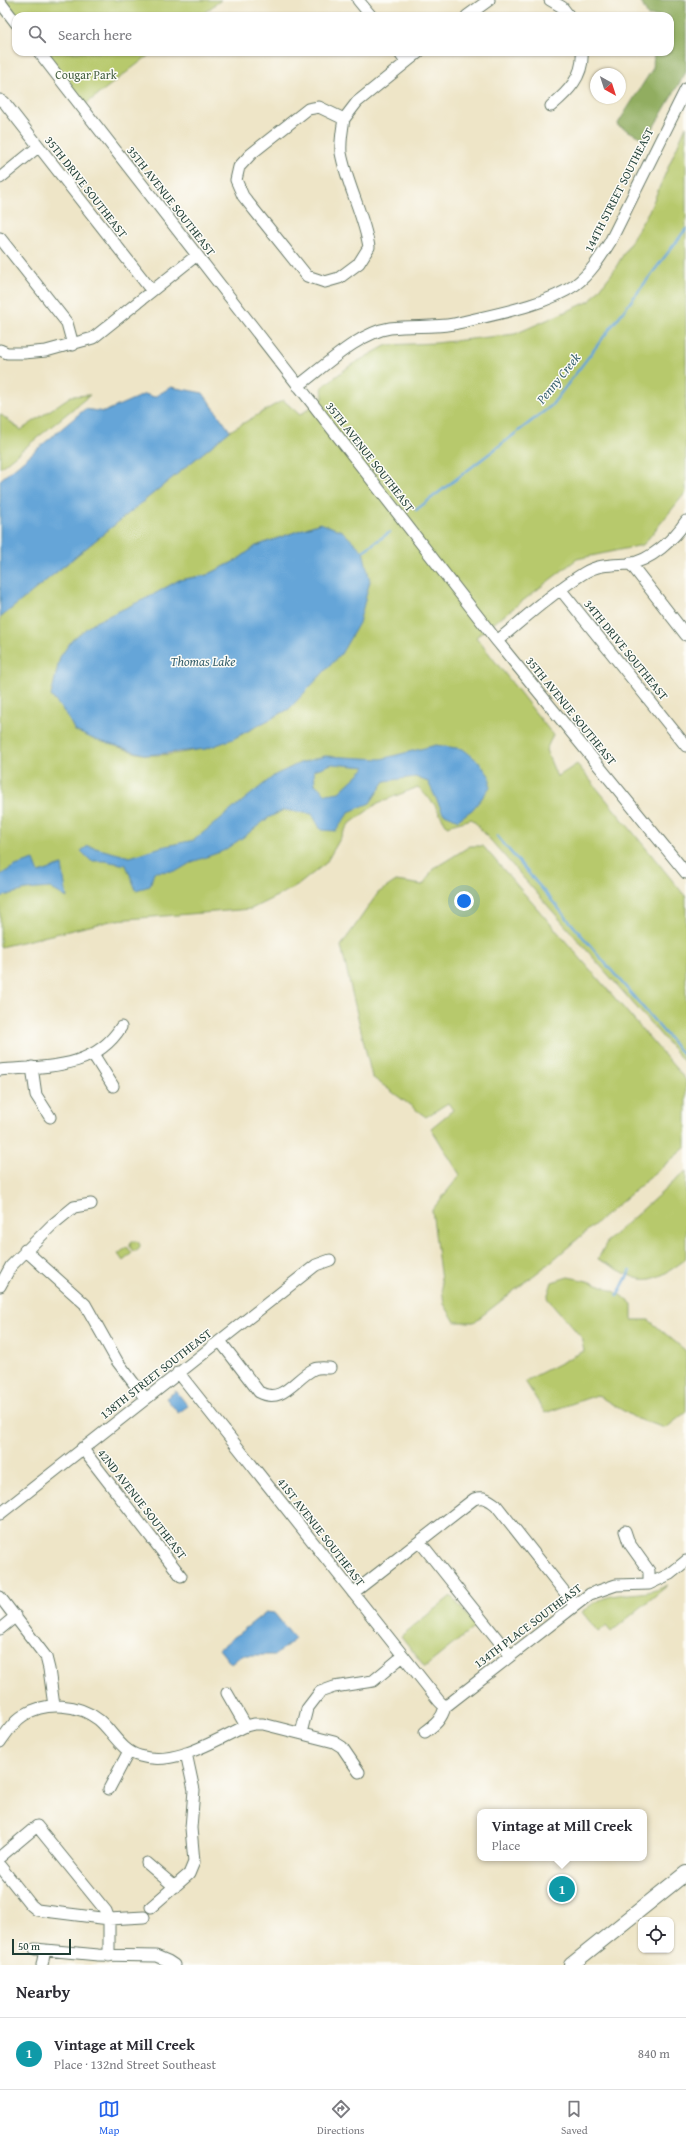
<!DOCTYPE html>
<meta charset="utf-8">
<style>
body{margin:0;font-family:"Gentium Book Plus",serif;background:#f7f7f7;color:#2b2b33}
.controls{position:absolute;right:12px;bottom:12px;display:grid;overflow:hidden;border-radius:8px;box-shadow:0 1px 3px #0004}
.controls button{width:36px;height:36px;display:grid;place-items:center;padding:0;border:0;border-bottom:1px solid #e1e1e2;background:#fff;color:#2b2b33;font:20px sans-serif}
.compass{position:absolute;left:590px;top:68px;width:36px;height:36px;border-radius:50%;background:#fff;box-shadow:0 1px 3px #0004;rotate:141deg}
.scale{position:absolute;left:12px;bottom:10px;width:59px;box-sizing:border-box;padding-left:4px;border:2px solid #1f3d34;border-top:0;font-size:11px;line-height:14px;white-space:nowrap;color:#1f3d34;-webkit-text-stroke:3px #fdfcf7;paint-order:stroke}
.you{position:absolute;left:464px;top:901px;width:14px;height:14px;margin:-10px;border:3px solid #fff;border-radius:50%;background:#1a73e8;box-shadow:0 0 0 6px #1a73e833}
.badge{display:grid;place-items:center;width:26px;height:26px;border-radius:50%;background:#2563eb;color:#fff;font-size:13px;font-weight:700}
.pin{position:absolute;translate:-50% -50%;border:2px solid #fff;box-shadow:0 1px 4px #0006}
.popup{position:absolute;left:477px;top:1809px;width:170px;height:52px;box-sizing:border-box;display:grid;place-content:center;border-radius:8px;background:#fff;filter:drop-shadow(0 1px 3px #0005);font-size:13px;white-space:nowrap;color:#7c7c81}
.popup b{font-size:15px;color:#2b2b33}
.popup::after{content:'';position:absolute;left:50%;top:100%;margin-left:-8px;border:8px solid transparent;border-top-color:#fff}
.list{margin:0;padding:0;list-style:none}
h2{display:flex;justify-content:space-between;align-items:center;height:52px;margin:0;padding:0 16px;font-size:17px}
h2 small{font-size:13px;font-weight:400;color:#7c7c81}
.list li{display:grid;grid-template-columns:26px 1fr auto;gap:12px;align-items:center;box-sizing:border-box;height:72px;padding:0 16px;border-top:1px solid #e1e1e2}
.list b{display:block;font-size:15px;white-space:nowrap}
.list p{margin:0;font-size:13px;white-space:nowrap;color:#7c7c81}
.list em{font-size:13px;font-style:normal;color:#7c7c81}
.icon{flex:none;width:22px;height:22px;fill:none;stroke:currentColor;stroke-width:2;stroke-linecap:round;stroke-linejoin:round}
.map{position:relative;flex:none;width:686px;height:1965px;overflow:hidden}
.search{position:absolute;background:#fff;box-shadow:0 1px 3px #0004;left:12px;right:12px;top:12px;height:44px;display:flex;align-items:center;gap:10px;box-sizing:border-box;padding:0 14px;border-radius:12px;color:#7c7c81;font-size:15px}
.sheet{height:124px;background:#fff}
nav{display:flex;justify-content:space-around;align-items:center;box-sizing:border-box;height:56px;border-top:1px solid #e1e1e2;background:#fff;font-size:11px;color:#7c7c81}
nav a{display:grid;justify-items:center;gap:2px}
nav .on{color:#2563eb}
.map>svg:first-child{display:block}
.green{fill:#b7c96c;stroke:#6b8350;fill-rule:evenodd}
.forest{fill:#91ad60;stroke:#58754a}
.water{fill:#65a5d8;stroke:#427186;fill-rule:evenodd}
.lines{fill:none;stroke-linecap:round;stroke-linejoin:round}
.stream{stroke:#65a5d8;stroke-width:2.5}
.minor-casing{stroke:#677867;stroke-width:13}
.major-casing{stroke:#677867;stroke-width:16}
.minor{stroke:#fff;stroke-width:11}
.major{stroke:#fff;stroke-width:14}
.labels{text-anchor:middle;stroke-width:3;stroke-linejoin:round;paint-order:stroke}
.park-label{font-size:12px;fill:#456042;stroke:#fdfcf7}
.street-label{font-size:12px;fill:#1f3d34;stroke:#fdfcf7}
.water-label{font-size:13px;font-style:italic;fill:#38616d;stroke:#fdfcf7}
</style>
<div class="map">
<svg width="686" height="1965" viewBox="0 0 686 1965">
<rect width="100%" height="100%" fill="#fdfcf7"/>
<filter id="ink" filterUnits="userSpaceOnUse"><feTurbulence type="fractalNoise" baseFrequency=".025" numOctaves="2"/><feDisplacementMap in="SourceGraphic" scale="8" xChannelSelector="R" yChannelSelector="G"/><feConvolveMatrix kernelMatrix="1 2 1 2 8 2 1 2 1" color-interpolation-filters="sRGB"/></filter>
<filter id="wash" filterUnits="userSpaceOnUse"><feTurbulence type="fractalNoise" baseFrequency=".012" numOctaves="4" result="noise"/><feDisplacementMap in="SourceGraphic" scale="16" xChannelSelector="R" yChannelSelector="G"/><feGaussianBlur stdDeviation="0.9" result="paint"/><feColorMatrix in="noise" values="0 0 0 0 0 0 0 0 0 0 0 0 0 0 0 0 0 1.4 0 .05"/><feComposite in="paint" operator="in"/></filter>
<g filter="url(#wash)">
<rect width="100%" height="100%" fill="#eee5c7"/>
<!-- green -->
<path class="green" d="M0,0h221l-21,16h-184z
M39,52h114l-71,55z
M686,126v366l-43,53 -66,14 -101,78 77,98 -7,15 11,27 20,-13 109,133v167l-214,-245 -25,7 -13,-22 -16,-17 -40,16 -30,22 -22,38 -29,23 -46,23 -136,11 -115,27v-329l230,-187 53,-31 17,15 23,-17 -1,-11 29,-22 36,-20 49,-2 79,-9 75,-33 23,-29 37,-63zM320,523l-31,186c-44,25 -89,48 -141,46 -16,-1 -56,-19 -73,-24l-9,-17 -15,-18 9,-39 89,-60 30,-17 28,-5 30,-15 19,-14z
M90,395l-90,73v-54l21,16 50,-34z
M470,846h13l203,234v67l-139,118 -73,57h-19l-11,-18 -12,-94 28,-35 -29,-47 22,-18 -5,-7 -22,14 -54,-40 -31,-131 37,-53 18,-12 27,4 10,-16z
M686,1171v88c-42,32 -45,22 -88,0l10,-19z
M130 1246a5 5 0 1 1 10 0a5 5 0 1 1-10 0Z
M127,1247l5,6 -9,8 -5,-7z
M568,1277c26,5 43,9 64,27v16h17l37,31v61l-20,16 -29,-9 -40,-24 -52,18 -20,-32 59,-30 -3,-14 -34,-39 5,-16z
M668,1585l-57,47 -5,-6 -8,6 -16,-20c31,-28 52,-10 86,-27z
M451,1596l25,30 -51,41 -24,-31z"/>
<!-- forest -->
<path class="forest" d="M640,0h46v72l-40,68 -29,-15 36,-57 1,-16h16v-36h-22z"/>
<!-- water -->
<path class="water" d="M171,387l32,6 27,38 -230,187v-138l85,-71 19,3 41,-18 9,3z
M320,523l22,8 21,20 7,30 -11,42 -18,31 -52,55 -56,30 -27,10 -59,6 -51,-15 -21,-9 -9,-17 -15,-18 9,-39 12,-17 21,-17 56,-26 30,-17 28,-5 30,-15 19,-14z
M436,745l27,4 16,13 11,15v10l-8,11 -10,12 -14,10 -15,-7 -15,-31 -13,-5 -30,4 -15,22 -21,9 -13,19 -15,-1 -9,-16 -28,-4 -16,8 -23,18 -22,15 -31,11 -15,9 -23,1 -4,14 -14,4 -10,-25 -21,-4h-14l-10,-10 7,-5 42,11 31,-10 33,-7 81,-65 25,-12 25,-7 56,3zM332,764l34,3 -27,25 -13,2 -11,-10 -1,-14z
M34,860l5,13 23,-8 5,33 -17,-10 -24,2 -26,7v-22l15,-9z
M176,1391l12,15 -10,7 -12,-15z
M266,1612l8,1 21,26 -20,16h-33l-11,9 -12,-15z"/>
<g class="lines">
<!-- stream -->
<path class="stream" d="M416,510l135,-104 135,-177
M363,551l27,-19
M497,836l189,222
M617,1296l13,-25"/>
</g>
</g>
<g filter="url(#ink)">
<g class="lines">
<!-- minor casing -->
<g class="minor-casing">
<path id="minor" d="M358,0l13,16
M550,0l12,7 7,9
M0,2l16,21
M467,16l22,-16
M39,52l458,589 189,232
M399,52l7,10
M0,100l4,2 148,189
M551,106c17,-14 33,-30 31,-54
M344,119c-2,11 -4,22 -3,34 6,32 23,62 28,94l-10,16 -20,15 -14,4 -18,-6 -64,-80 -7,-16 3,-13 12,-13 57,-45 11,-2 25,12 13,-17 62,-50
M0,178l38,-31
M0,238l67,85 6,22
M0,350l7,3h17l22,-2 47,-13 104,-83
M298,386c27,-20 60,-53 92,-58 22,-3 43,0 64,-4 36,-9 91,-18 121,-39 15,-11 25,-27 35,-43l76,-153
M630,563l56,72
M560,589l126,157
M497,641c28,-23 56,-49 87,-68 14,-9 29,-8 44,-9 23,-3 46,-25 58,-43
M93,1054l20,32
M32,1067l4,28 14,22
M0,1070c45,-4 94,0 121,-43
M25,1250l60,54 32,57 28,37
M0,1286l11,-20 41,-41 22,-18 17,-3
M220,1341l39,51c24,13 36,-14 55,-23 4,-2 11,-1 16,-1
M178,1372l261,329 6,6
M82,1448l99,128
M0,1514l316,-249 14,-5
M625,1531l4,12 20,28v13
M420,1542l90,113
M353,1593l121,-94c10,-3 14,0 22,6l78,99
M0,1597l46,60 3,12 5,37
M0,1629l16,-13
M227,1693l19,33
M425,1732c10,-7 17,-13 20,-25l145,-113 26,-9 33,-1 21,-10 16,-13
M301,1733l6,-24 13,-17 14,-5 39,-6 30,-25
M0,1742c7,-10 14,-21 24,-27 22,-14 55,-11 75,5 14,12 22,31 41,36 35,11 75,-16 106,-30l8,-2h9l71,18 8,5 17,25
M109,1789l20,-38
M0,1857l37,-31 69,85 3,8v37
M147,1863l28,24
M0,1866l31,39 6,5 72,9 35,-2
M151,1907l38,-33 5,-12 -3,-34 3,-38 -8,-37
M35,1949l63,6 58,1 12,5 6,4
M42,1965l3,-15"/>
</g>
<!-- major casing -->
<g class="major-casing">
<path id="major" d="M571,1965l115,-92"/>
</g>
<!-- minor -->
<use href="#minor" class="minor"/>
<!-- major -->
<use href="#major" class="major"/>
</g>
</g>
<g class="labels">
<!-- park labels -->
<g class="park-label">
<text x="86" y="79">Cougar Park</text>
</g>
<!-- street labels -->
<g class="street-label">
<text transform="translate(86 187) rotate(52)" y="4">35TH DRIVE SOUTHEAST</text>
<text transform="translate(619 190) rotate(-63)" y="4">144TH STREET SOUTHEAST</text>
<text transform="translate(171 201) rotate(52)" y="4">35TH AVENUE SOUTHEAST</text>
<text transform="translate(370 457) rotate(52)" y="4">35TH AVENUE SOUTHEAST</text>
<text transform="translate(626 650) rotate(51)" y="4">34TH DRIVE SOUTHEAST</text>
<text transform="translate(571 711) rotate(51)" y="4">35TH AVENUE SOUTHEAST</text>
<text transform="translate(156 1374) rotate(-38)" y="4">138TH STREET SOUTHEAST</text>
<text transform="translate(142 1504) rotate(52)" y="4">42ND AVENUE SOUTHEAST</text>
<text transform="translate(321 1532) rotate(52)" y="4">41ST AVENUE SOUTHEAST</text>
<text transform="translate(528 1626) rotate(-37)" y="4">134TH PLACE SOUTHEAST</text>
</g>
<!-- water labels -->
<g class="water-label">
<text transform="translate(558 378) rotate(-51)" y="5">Penny Creek</text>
<text x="203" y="666">Thomas Lake</text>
</g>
</g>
</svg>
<div class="controls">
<button><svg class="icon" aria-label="locate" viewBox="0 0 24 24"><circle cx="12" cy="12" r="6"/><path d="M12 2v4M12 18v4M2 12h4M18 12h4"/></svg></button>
</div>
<svg class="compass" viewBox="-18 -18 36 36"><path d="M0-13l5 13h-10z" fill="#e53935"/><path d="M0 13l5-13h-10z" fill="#7c7c81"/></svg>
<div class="scale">50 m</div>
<div class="you"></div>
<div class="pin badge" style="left:562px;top:1889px;background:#0f9aa8">1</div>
<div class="popup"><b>Vintage at Mill Creek</b>Place</div>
<div class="search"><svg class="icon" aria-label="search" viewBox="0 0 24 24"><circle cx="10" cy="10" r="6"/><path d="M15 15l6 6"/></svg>Search here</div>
</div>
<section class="sheet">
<h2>Nearby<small></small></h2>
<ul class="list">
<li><span class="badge" style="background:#0f9aa8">1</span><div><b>Vintage at Mill Creek</b><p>Place · 132nd Street Southeast</p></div><em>840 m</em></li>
</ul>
</section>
<nav>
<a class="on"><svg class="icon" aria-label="map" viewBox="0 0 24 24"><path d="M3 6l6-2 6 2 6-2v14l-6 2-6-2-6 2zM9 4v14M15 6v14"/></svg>Map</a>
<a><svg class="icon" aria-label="directions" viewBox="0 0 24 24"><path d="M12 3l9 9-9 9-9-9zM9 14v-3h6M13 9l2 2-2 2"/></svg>Directions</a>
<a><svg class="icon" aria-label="saved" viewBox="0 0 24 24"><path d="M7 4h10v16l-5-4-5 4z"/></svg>Saved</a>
</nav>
